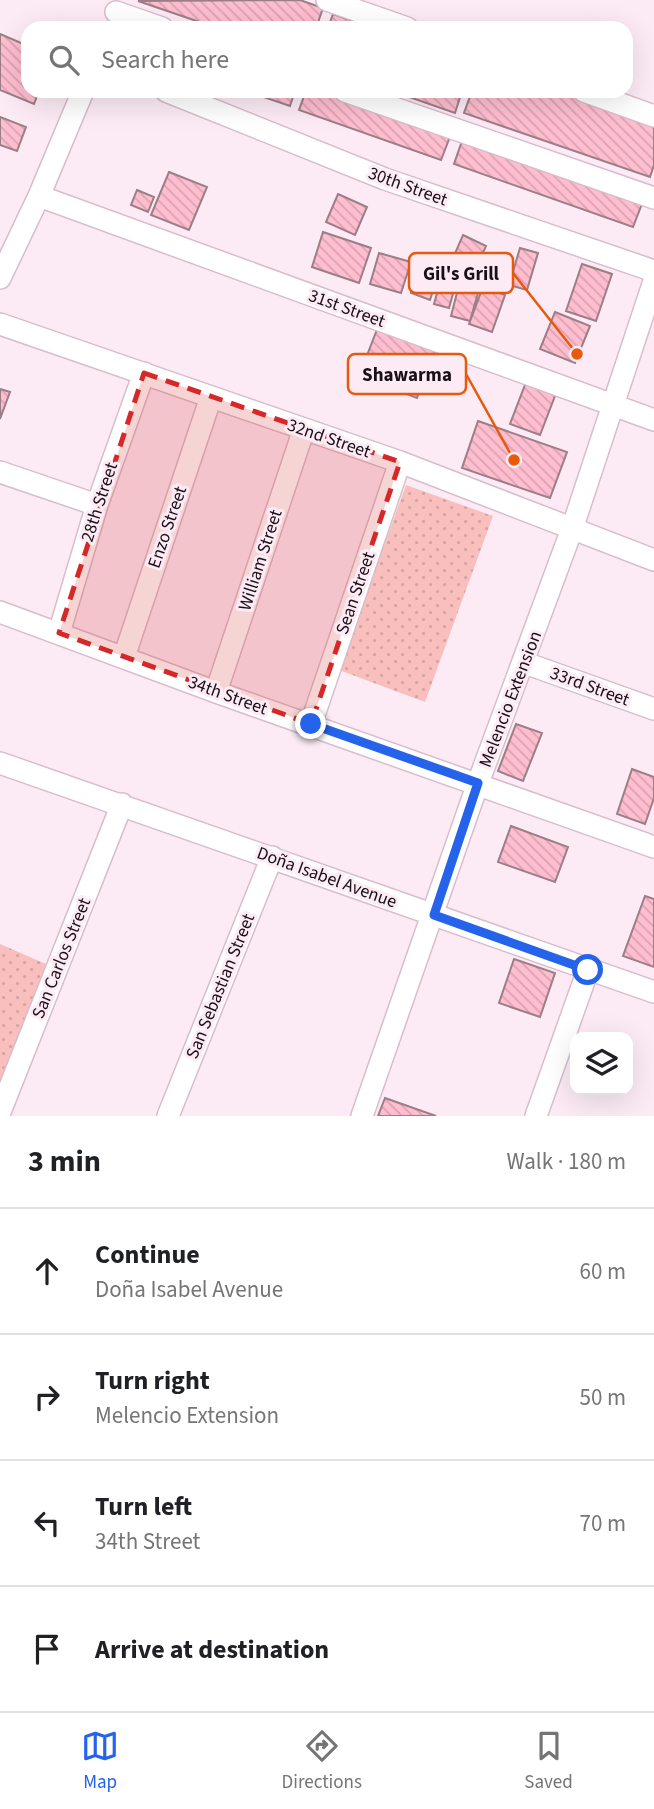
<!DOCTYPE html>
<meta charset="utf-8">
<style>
body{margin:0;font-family:"Source Sans 3",sans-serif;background:#f2f2f2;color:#202124}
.controls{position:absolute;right:21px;bottom:21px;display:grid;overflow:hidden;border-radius:14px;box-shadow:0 7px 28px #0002}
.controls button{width:63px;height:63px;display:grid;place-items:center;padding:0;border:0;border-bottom:2px solid #e0e0e0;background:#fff;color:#202124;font:35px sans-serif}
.stop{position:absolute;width:21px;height:21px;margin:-16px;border:5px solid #2563eb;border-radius:50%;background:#fff}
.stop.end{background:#2563eb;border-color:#fff;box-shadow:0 2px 7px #0008}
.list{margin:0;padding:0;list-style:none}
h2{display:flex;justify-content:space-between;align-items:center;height:91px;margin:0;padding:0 28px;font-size:30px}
h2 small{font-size:23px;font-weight:400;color:#757577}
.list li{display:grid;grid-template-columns:46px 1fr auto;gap:21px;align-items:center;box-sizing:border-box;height:126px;padding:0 28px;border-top:2px solid #e0e0e0}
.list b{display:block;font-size:26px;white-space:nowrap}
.list p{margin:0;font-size:23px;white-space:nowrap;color:#757577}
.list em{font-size:23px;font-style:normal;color:#757577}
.icon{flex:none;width:38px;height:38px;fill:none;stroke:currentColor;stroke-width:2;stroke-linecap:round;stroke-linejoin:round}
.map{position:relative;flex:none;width:654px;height:1116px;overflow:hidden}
.search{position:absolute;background:#fff;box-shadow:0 7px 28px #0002;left:21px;right:21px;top:21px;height:77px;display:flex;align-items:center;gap:18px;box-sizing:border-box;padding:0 24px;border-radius:21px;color:#757577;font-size:26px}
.sheet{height:595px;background:#fff}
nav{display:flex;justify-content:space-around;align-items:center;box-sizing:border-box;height:98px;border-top:2px solid #e0e0e0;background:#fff;font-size:19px;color:#757577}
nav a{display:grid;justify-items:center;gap:4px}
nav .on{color:#2563eb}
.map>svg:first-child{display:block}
.grass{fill:url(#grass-dots)}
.building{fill:url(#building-back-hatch);stroke:#9c7e86;stroke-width:2}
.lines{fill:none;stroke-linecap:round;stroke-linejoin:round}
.minor-casing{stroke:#d8bdcd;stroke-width:24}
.minor{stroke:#fff;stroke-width:21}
.route{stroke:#2563eb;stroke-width:9}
.marked{fill:#d62828;fill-opacity:0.2;stroke:#d62828;stroke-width:5;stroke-dasharray:14 9;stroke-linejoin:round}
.labels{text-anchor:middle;stroke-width:6;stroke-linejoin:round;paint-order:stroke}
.street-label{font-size:18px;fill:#191016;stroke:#fcebf5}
.leader{fill:none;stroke:#e8590c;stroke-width:2.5}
.callout-dot{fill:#e8590c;stroke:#fcebf5;stroke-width:2.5}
.callout{fill:#fcebf5;stroke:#e8590c;stroke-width:2.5}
.callout-label{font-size:19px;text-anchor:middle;font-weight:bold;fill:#191016}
</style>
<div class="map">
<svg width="654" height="1116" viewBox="0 0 654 1116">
<defs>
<pattern id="grass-dots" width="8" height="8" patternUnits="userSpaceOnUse" patternTransform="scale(1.75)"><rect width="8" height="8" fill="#f8bfbd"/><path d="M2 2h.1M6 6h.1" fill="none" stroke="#d4a3a2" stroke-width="1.8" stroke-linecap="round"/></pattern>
<pattern id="building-back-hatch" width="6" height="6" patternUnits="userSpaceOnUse" patternTransform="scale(1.75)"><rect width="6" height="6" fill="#ffbed0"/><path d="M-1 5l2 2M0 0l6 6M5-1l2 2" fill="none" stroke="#daa2b2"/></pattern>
</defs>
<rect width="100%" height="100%" fill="#fcebf5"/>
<!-- grass -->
<path class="grass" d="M406,485l87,31 -68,186 -86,-32z
M0,944l46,20 -46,121z"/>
<!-- building -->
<path class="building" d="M300,0l23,8 -7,20h-99l-79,-27z
M333,14l41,14h-46z
M0,34l28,12v45h11l-5,13 -34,-14z
M246,91h49l-5,15z
M306,91h23l122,43 -10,26 -142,-50z
M392,91h70l-7,22z
M472,91h86l96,33v41l-4,12 -186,-64z
M0,117l26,10 -9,24 -17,-6z
M463,138l180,63 -10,26 -179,-63z
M169,172l38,15 -18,43 -38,-15z
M137,190l17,7 -6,15 -17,-7z
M338,194l29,13 -12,28 -29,-13z
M323,232l48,16 -12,35 -47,-16z
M463,235l23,11 -13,29 -23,-10z
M520,248l18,5 -11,37 -18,-5z
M379,253l32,9 -10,31 -31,-9z
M422,262l18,7 -10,31 -19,-7z
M582,264l30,10 -16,47 -30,-10z
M443,272l15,4 -9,32 -15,-4z
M460,281l20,5 -10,35 -19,-5z
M483,287l22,8 -13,37 -23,-8z
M555,312l35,14 -15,37 -35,-14z
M378,327l58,21 -19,50 -58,-22z
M528,377l30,11 -18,47 -30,-11z
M0,389l10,3 -10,27z
M478,421l89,31 -17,46 -88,-30z
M516,724l26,9 -19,48 -25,-10z
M632,769l22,8v21l-9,26 -28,-10z
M511,826l57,21 -13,35 -57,-20z
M645,896l9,3v68l-31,-11z
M514,959l41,14 -15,44 -41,-14z
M385,1098l51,18h-58z"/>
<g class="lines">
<!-- minor casing -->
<g class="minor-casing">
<path id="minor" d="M327,0l80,28
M116,12l46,16
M166,91l219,88 269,92
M345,91l309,107
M584,91l70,25
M39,196l615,224
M0,278l39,-82 44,-105
M0,324l400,138 254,98
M0,472l97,33
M0,612l216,80 438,155
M59,633l38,-128 47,-132
M124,657l87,-260
M525,663l129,46
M216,692l88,-263
M311,724l89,-262
M0,763l654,229
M0,1112l122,-308
M168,1116l104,-259
M362,1116l116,-333 94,-254 82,-248
M536,1116l52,-146"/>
</g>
<!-- minor -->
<use href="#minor" class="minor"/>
</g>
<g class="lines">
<!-- route -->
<path class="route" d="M311,724l167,59 -44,132 154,55"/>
</g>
<!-- marked area -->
<path class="marked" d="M144,373l256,89 -89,262 -252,-91z"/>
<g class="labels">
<!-- street labels -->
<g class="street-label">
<text transform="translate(408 186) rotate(20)" y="6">30th Street</text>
<text transform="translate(347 308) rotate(20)" y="6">31st Street</text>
<text transform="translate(329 438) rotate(19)" y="6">32nd Street</text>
<text transform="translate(99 502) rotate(-72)" y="6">28th Street</text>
<text transform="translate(167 527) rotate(-71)" y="6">Enzo Street</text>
<text transform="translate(260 560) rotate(-72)" y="6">William Street</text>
<text transform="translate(355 593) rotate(-71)" y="6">Sean Street</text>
<text transform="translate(590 686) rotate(20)" y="6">33rd Street</text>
<text transform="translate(228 695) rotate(20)" y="6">34th Street</text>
<text transform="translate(510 699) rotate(-69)" y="6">Melencio Extension</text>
<text transform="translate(327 877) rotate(20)" y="6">Doña Isabel Avenue</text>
<text transform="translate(61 958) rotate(-68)" y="6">San Carlos Street</text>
<text transform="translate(220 986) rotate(-68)" y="6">San Sebastian Street</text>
</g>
</g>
<!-- callouts -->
<path class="leader" d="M577 354L513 273M514 460L466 374"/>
<g class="callout-dot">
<circle cx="577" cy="354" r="7"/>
<circle cx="514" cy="460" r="7"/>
</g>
<g class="callout">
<rect x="409" y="253" width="104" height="40" rx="7"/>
<rect x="348" y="354" width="118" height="40" rx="7"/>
</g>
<g class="callout-label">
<text x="461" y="280">Gil's Grill</text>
<text x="407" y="381">Shawarma</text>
</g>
</svg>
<div class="controls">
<button><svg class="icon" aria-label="layers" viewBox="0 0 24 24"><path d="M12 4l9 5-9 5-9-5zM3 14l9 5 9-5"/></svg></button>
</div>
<div class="stop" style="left:588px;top:970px"></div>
<div class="stop end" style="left:311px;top:724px"></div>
<div class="search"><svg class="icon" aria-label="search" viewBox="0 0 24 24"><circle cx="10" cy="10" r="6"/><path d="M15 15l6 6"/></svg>Search here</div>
</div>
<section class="sheet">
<h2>3 min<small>Walk · 180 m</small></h2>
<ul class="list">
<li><svg class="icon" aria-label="ahead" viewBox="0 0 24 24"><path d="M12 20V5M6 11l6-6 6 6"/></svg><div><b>Continue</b><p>Doña Isabel Avenue</p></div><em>60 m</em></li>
<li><svg class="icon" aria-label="right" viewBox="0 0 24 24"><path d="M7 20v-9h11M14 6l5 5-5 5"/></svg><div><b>Turn right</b><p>Melencio Extension</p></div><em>50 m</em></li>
<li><svg class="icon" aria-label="left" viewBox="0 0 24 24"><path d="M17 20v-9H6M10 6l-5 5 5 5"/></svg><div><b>Turn left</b><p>34th Street</p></div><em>70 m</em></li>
<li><svg class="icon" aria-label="arrive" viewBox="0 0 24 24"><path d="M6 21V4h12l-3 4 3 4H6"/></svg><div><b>Arrive at destination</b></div></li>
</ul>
</section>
<nav>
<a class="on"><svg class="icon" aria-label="map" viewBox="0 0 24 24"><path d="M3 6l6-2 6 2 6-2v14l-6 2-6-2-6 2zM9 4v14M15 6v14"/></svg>Map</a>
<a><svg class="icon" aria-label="directions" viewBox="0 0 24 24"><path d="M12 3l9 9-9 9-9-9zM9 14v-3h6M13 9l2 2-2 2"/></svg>Directions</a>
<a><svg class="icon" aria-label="saved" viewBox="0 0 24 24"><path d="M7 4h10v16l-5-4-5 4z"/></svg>Saved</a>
</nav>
